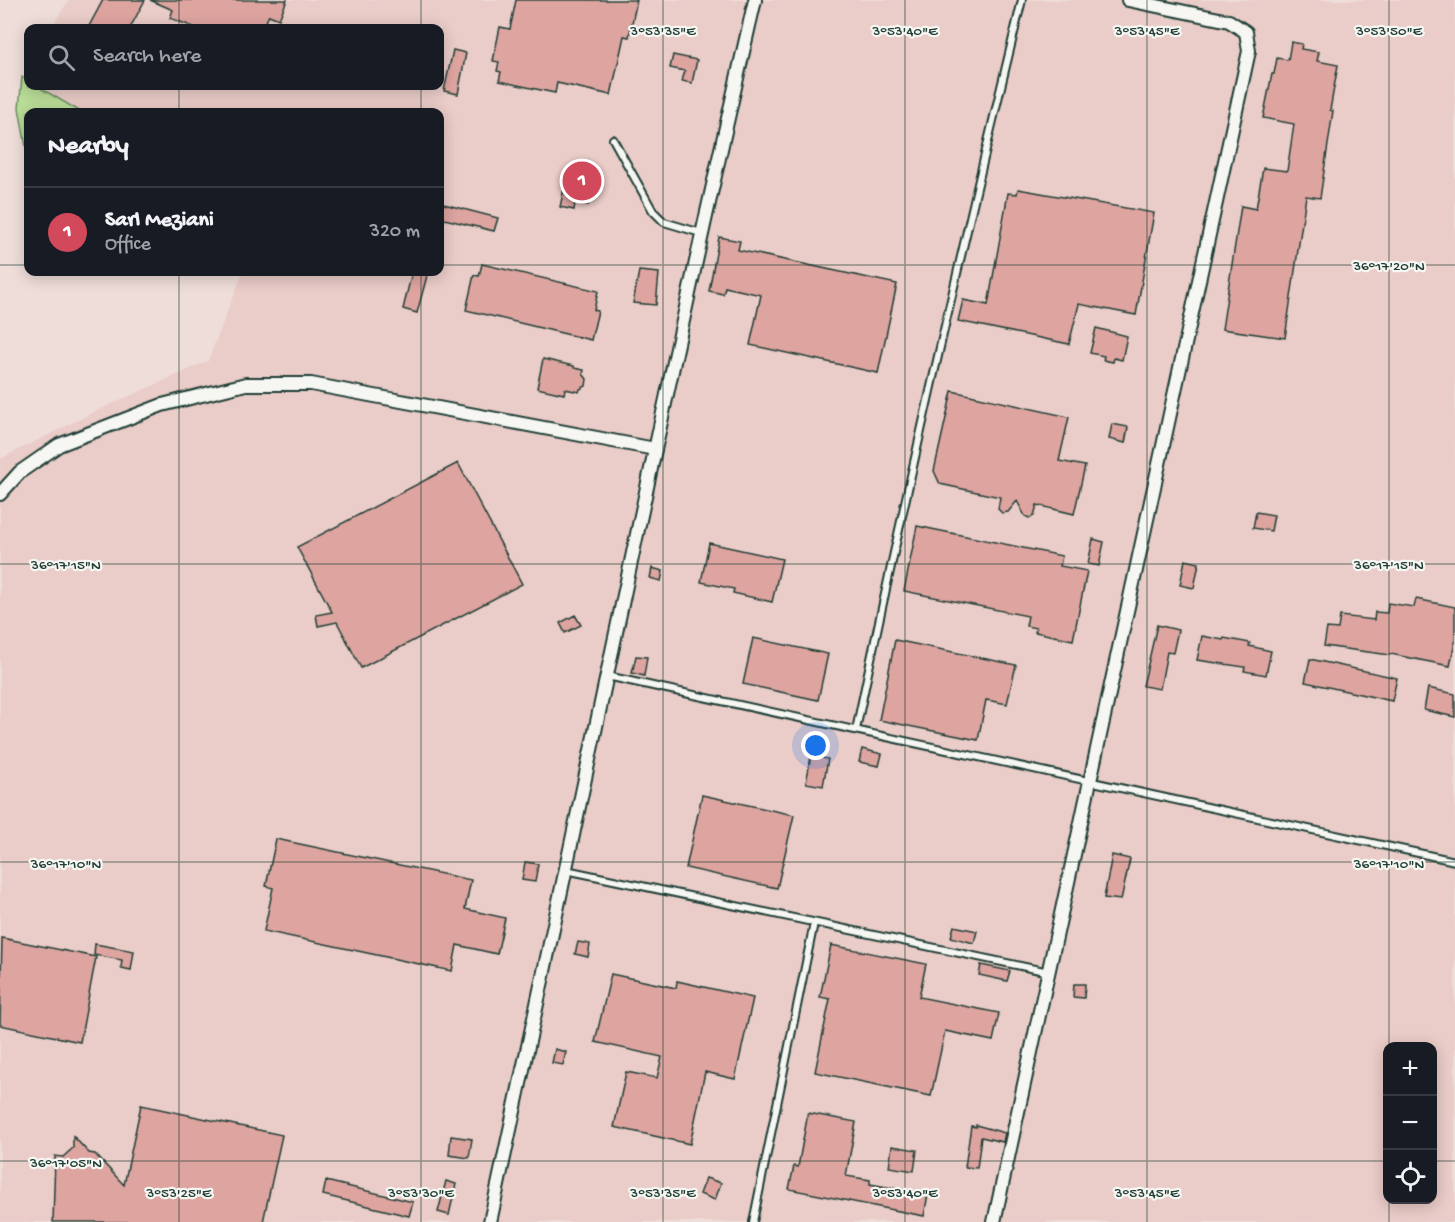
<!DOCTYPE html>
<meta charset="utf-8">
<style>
body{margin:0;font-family:"Gochi Hand",sans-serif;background:#20242c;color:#f1f3f6}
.controls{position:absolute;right:18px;bottom:18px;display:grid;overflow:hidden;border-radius:12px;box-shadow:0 3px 15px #0003}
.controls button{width:54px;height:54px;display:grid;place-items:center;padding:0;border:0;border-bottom:2px solid #363941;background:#171b24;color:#f1f3f6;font:30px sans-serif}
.you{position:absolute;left:816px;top:746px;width:21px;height:21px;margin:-15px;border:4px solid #fff;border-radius:50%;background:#1a73e8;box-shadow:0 0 0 9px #1a73e833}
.badge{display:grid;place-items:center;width:39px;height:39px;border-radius:50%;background:#d1495b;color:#fff;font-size:20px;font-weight:700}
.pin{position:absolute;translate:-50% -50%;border:3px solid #fff;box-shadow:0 2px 6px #0006}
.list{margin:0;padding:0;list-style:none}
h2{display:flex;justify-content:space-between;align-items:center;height:78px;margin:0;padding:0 24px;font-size:26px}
h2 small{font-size:20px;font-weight:400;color:#9ea1a6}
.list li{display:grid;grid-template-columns:39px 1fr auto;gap:18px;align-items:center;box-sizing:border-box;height:90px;padding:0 24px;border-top:2px solid #363941}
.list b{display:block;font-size:22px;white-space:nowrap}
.list p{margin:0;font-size:20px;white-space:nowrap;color:#9ea1a6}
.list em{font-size:20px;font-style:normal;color:#9ea1a6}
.icon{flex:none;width:33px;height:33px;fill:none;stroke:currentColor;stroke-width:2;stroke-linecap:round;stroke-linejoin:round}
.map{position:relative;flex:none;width:1455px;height:1222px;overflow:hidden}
.search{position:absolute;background:#171b24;box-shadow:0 3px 15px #0003;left:24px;top:24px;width:420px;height:66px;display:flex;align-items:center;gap:15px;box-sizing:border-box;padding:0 21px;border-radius:12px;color:#9ea1a6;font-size:22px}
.panel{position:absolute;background:#171b24;box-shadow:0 3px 15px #0003;left:24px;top:108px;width:420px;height:168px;border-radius:12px}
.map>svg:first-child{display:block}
.built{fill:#eaccc8;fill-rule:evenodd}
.green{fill:#badd97;stroke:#6c8d66;stroke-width:1.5}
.building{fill:#dea4a0;stroke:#1f3d34;stroke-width:1.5}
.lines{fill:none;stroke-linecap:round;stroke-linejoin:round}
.service-casing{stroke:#1f3d34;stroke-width:10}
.minor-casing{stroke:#1f3d34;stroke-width:16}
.service{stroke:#f6f6f2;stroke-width:6}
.minor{stroke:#f6f6f2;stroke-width:12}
.ticks{fill:none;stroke:#1f3d34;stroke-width:1.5;stroke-opacity:0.45}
.ticks-label{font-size:15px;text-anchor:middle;fill:#1f3d34;stroke:#f6f6f2;stroke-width:4.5;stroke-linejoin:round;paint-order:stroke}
</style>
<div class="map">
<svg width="1455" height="1222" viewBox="0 0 1455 1222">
<rect width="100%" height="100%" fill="#efddd9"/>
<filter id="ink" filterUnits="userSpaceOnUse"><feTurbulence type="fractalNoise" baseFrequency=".0167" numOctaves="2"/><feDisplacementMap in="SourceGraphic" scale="12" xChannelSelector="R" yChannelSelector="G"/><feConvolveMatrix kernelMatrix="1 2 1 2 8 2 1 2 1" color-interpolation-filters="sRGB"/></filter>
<g filter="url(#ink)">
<!-- built -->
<path class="built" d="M69,0h1386v1222h-1455v-763l94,-47 114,-51 35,-89h197v-160h-359l-44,-26h403v-58h-389zM1388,1046h44v154h-44z"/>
<!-- green -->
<path class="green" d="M22,77l6,4v5h9l44,26h-53v46l-9,-50z"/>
<!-- building -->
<path class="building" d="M103,0h42l-15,28h-42z
M150,0h137l-8,19 -10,-4 -6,13h-67l-26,-10 3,-8z
M516,0h121l-8,37 -5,-1 -13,59 -54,-12 -2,10 -56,-12 2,-9 -4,-1 2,-9 -6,-1 7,-34 10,2z
M1291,42l11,2 -1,5 18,3 -2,9 21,4 -8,45 3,1 -13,87 -14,-2 -21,142 -63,-9 19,-123 15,3 7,-41 24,3 7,-47 -31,-6 9,-44h2l3,-16 11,2z
M453,50l13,3 -8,41 -14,-3z
M673,55l24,5 -5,23 -10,-2 3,-10 -15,-3z
M586,163l8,3 4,14 -4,20 -5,-1 -1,6 -13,-3 -1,8 -14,-3 8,-37 8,1 5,-6z
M1018,189l136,24 -18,102 -57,-11 -10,40 -111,-23 5,-21 25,5 20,-112 9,1z
M440,203l58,15 -4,13 -54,-13z
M719,237l21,4 -2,9 159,34 -19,89 -128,-28 11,-50 -36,-8 -2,7 -14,-3z
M482,264l116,27 -4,19 4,1 -7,29 -125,-30 8,-35 5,1z
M639,271l20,2 -3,32 -23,-2z
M412,272h16l-11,41 -14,-4z
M1096,328l31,8 -5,24 -8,-2 -1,4 -10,-2 1,-4 -14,-3z
M543,359l31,7v2l10,2 -1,4 4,5 -1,7 -6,3 -1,3 -14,-3 -1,5 -27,-6z
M952,391l117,26 -10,44 26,5 -11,48 -37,-9 -3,11 -5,2 -4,-2 -8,-15 -9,11 -6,1 -4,-4 2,-12 -60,-13 -6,-13z
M1112,424l16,3 -3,16 -16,-4z
M458,463l64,121 -161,84 -24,-46 -19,4 -2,-11 16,-3 -35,-65z
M1256,512l18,3 -3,16 -18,-3z
M917,526l145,30 -2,10 27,5 -14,69 -38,-8 1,-4 -10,-2 2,-10 -124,-25z
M1093,539l11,3 -5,24 -11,-2z
M709,543l73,16 -10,43 -39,-9 1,-4 -33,-7z
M1185,560l14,3 -5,25 -14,-3z
M652,568l11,3 -2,10 -11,-3z
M1416,599l39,8v35l-5,24 -59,-12 -1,1 -66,-9 3,-18 11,1 2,-13 34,4 1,-8 12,1 1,-10 26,4z
M575,615l6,10 -16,8 -5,-10z
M1157,625l21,5 -5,23 -6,-1 -7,37 -17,-3z
M1202,636l21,4 1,-2 26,5 -1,3 22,5 -5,24 -22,-4 1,-4 -48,-7z
M753,638l75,16 -10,46 -75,-16z
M895,640l121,25 -9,39 -21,-4 -8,40 -99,-20z
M636,656l11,1 -3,19 -12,-3z
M1310,659l87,19 -5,23 -87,-19z
M1428,688l27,6v23l-31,-7z
M862,749l20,5 -3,12 -20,-4z
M811,756l17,3 -5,27 -17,-3z
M702,795l92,20 -17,73 -91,-20z
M276,839l195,41 -6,29 40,9 -8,36 -40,-9 -5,26 -188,-40 9,-43 -7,-2z
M1112,855l18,4 -9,41 -17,-2z
M525,862l13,2 -3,18 -13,-2z
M954,926l23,5 -3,12 -23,-6z
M2,938l94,19 -16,85 -80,-17z
M578,942l12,2 -2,13 -13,-3z
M95,944l39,7 -3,19 -10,-2 1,-8 -28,-5z
M831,945l95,19 -7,33 80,16 -6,28 -48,-10 -14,65 -116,-24 15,-73 -10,-2z
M981,965l29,6 -3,10 -28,-6z
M611,974l65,14 1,-7 76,17 -18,81 -30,-7 -15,72 -76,-17 12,-55 31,6 5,-21 -67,-15z
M1074,984h11l-1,14 -11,-1z
M555,1049l11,3 -3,13 -11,-2z
M141,1105l141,30 -19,87h-210l2,-66 8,1 10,-9v-12l16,17 6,1 29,31z
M808,1113l48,9 -10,54 24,4v4l58,10 -4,22 -135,-27 5,-23 4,1z
M976,1125l29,8 -2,9 -22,-5 -4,31 -12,-1 6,-41 5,1z
M451,1136l21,3 -3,19 -20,-3z
M892,1146l25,4 -3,21 -25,-4z
M706,1178l15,5 -6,17 -15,-6z
M326,1181l87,21 -4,14 -86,-21z
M446,1181l10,3 -7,31 -11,-3z"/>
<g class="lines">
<!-- service casing -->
<g class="service-casing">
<path id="service" d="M613,139l40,72 11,11 37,11
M607,676l848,185
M856,730c51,-244 107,-487 166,-730
M566,870l483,102
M753,1222l61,-299"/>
</g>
<!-- minor casing -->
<g class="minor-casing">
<path id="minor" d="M0,494l20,-22 39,-27 103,-40 84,-21h65l344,65
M490,1222c89,-407 171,-816 265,-1222
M994,1222l255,-1171 -3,-19 -17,-11 -101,-21"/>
</g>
<!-- service -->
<use href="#service" class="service"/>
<!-- minor -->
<use href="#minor" class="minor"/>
</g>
</g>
<!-- ticks -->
<path class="ticks" d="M179,0v28M421,0v28M663,0v1222M905,0v1222M1147,0v1222M1389,0v1046M179,86v26M421,86v26M0,265h28M440,265h1015M179,272v950M421,272v950M0,564h1455M0,862h1455M0,1161h1388M1432,1161h23M1389,1200v22"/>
<g class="ticks-label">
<text x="663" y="35">3°53'35"E</text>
<text x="905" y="35">3°53'40"E</text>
<text x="1147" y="35">3°53'45"E</text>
<text x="1389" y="35">3°53'50"E</text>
<text x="1389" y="270">36°17'20"N</text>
<text x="66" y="569">36°17'15"N</text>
<text x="1389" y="569">36°17'15"N</text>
<text x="66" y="868">36°17'10"N</text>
<text x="1389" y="868">36°17'10"N</text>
<text x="66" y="1167">36°17'05"N</text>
<text x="179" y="1197">3°53'25"E</text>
<text x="421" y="1197">3°53'30"E</text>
<text x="663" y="1197">3°53'35"E</text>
<text x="905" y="1197">3°53'40"E</text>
<text x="1147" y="1197">3°53'45"E</text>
</g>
</svg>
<div class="controls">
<button>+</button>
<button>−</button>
<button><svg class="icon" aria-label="locate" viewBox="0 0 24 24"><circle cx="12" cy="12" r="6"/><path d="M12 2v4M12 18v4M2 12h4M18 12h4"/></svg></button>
</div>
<div class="you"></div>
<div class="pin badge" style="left:582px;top:181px">1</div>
<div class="search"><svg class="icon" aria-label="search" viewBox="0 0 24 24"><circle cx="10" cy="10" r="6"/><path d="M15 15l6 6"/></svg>Search here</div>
<section class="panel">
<h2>Nearby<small></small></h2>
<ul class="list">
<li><span class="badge">1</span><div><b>Sarl Meziani</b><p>Office</p></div><em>320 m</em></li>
</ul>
</section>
</div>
